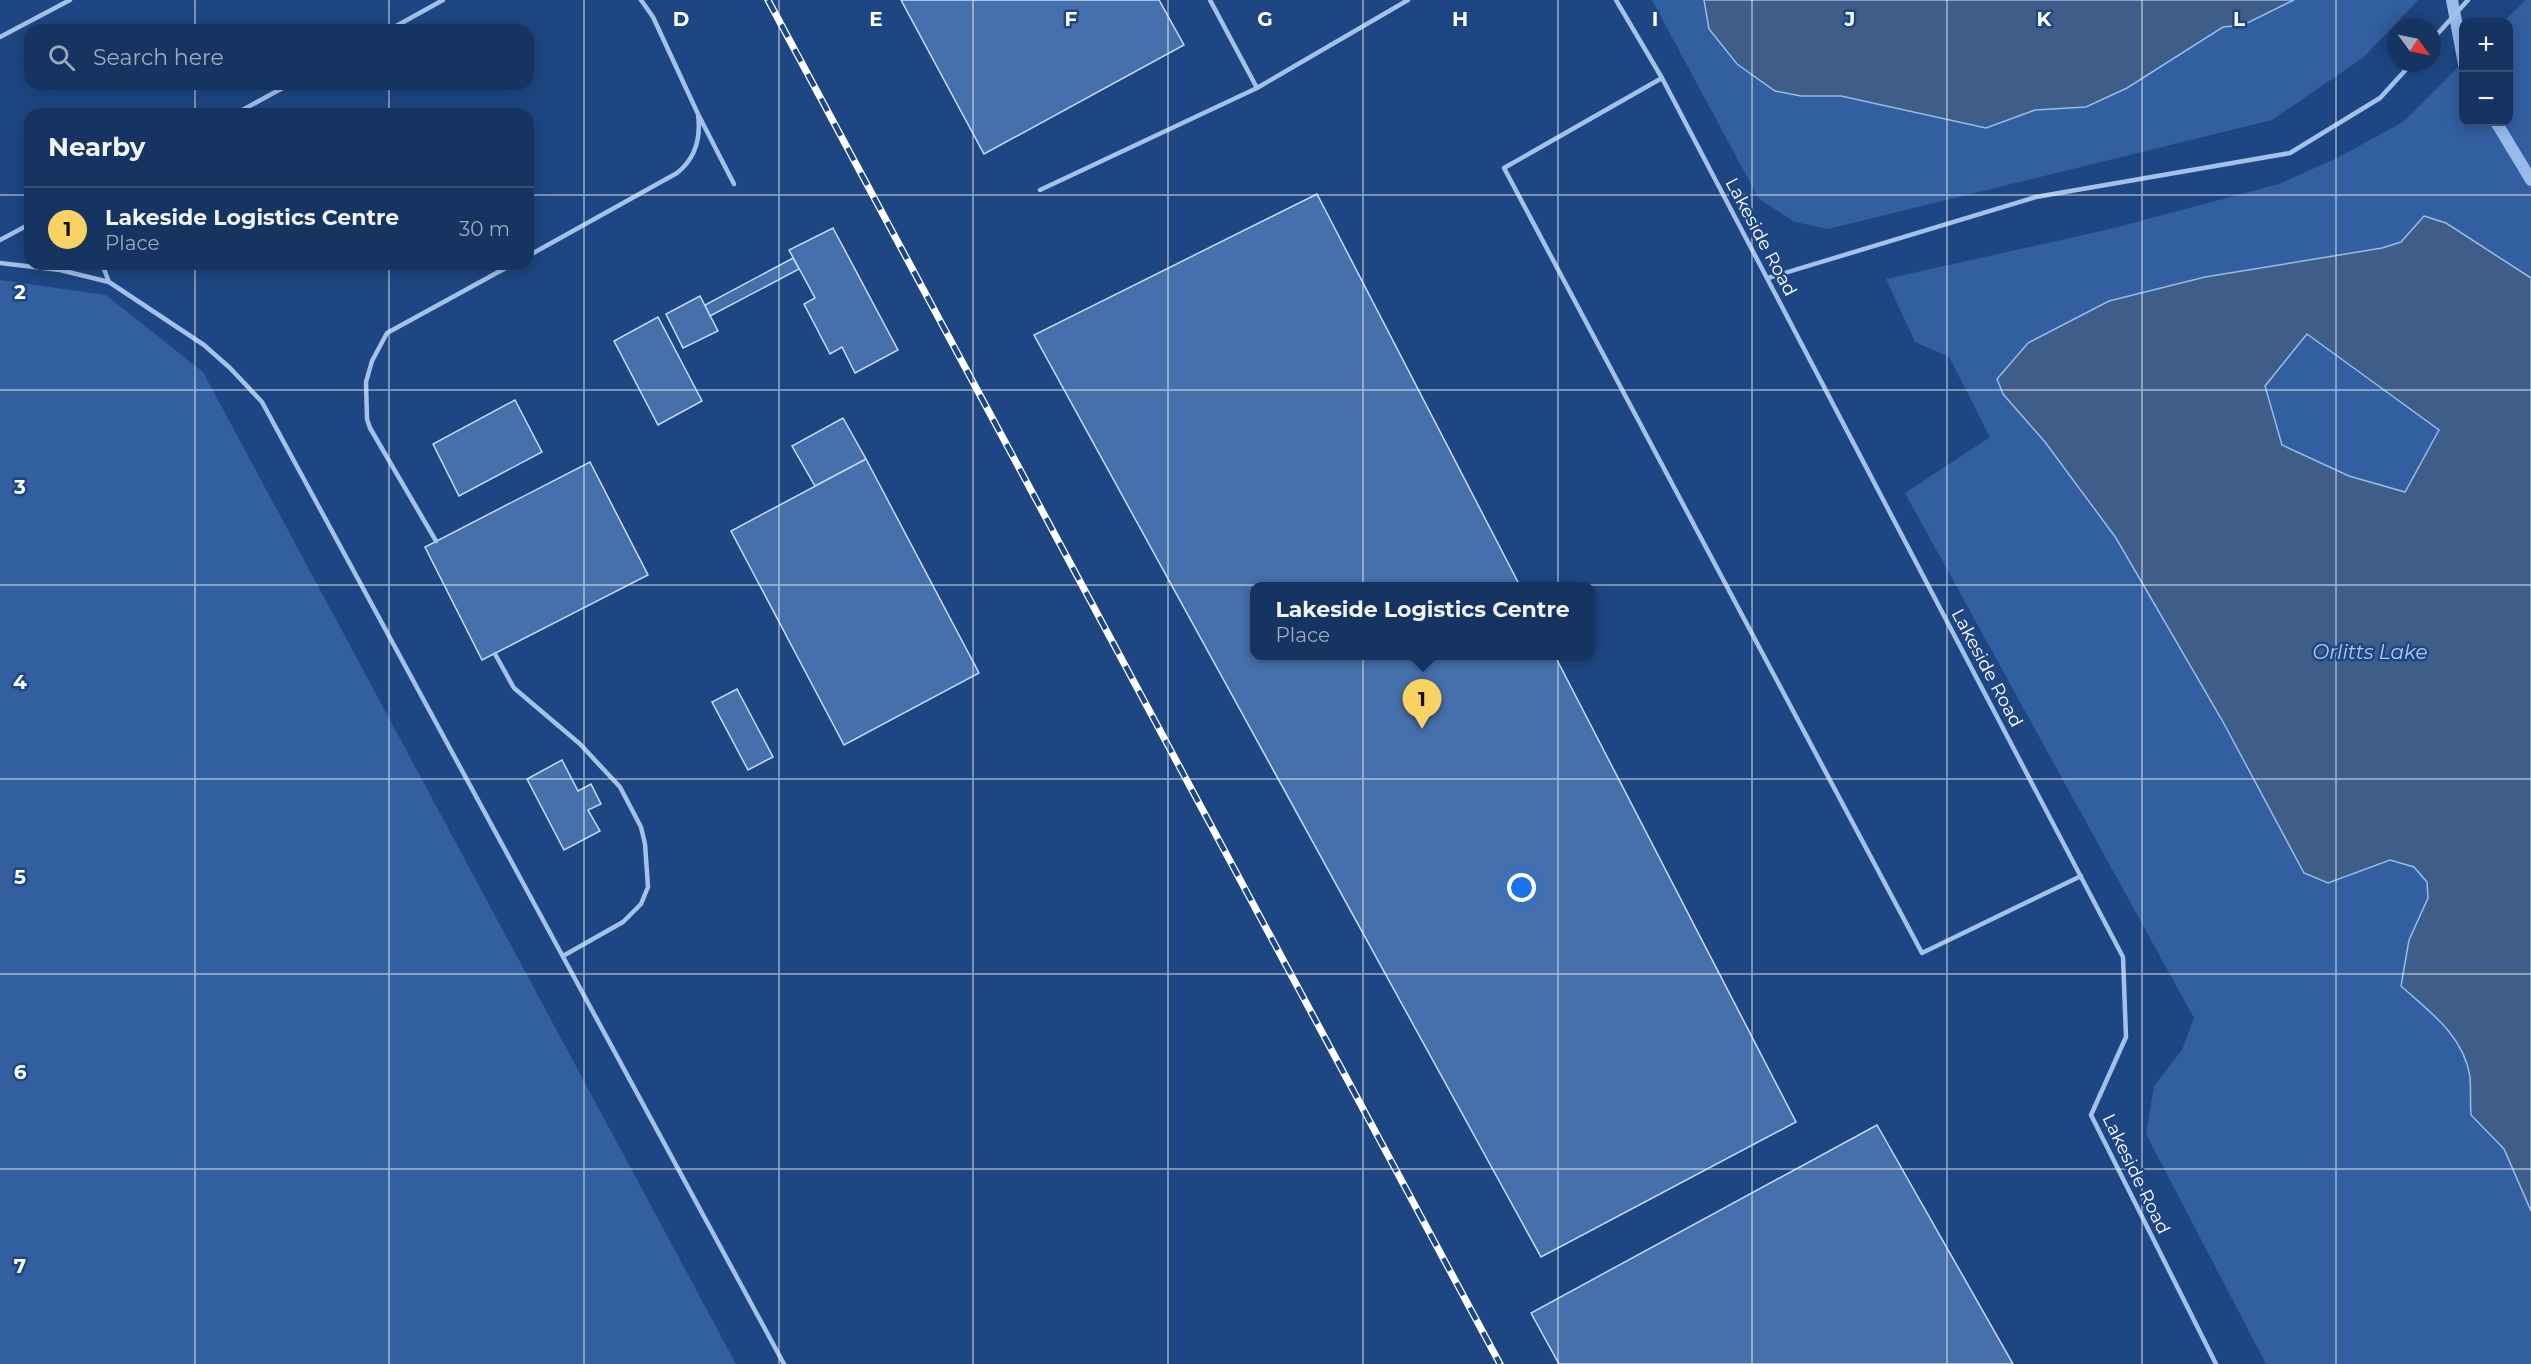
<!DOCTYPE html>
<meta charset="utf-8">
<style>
body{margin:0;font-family:Montserrat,sans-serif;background:#1f3c68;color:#f1f3f6}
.controls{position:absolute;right:18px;top:18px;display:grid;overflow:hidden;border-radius:12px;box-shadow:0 3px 15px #0003}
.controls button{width:54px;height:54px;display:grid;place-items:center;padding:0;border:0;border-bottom:2px solid #354f77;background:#163462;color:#f1f3f6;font:30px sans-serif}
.compass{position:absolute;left:2387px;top:18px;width:54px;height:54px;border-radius:50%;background:#163462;box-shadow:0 3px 15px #0003;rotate:123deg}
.you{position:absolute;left:1522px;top:888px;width:21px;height:21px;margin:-15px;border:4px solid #fff;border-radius:50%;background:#1a73e8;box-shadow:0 0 0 9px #1a73e833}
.badge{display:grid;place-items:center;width:39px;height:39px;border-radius:50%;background:#f8d363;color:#111;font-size:20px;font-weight:700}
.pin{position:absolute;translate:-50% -50px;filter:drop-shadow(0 2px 3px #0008)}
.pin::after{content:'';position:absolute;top:32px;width:21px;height:18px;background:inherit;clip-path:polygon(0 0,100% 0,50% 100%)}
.popup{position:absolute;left:1250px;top:582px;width:345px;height:78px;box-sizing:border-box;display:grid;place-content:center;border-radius:12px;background:#163462;filter:drop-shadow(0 2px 4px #0005);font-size:20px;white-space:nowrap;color:#9eaabe}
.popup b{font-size:22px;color:#f1f3f6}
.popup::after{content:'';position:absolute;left:50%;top:100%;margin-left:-12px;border:12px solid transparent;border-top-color:#163462}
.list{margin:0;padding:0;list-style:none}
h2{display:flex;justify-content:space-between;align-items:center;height:78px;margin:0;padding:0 24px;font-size:26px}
h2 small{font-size:20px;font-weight:400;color:#9eaabe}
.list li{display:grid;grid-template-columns:39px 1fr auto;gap:18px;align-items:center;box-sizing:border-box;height:84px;padding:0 24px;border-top:2px solid #354f77}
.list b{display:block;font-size:22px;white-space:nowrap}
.list p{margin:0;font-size:20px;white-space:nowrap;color:#9eaabe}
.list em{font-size:20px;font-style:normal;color:#9eaabe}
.icon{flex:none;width:33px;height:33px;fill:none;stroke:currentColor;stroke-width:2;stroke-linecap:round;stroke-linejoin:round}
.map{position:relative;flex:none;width:2531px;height:1364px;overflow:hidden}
.search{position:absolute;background:#163462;box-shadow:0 3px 15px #0003;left:24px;top:24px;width:510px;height:66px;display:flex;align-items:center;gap:15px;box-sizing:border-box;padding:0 21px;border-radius:18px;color:#9eaabe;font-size:22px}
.panel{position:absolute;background:#163462;box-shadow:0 3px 15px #0003;left:24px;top:108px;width:510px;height:162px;border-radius:18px}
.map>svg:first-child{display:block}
.green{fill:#325fa0}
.water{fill:#3f5d89;stroke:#97bbeb;stroke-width:1.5;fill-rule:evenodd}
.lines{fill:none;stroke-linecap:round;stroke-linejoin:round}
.stream{stroke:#97bbeb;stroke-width:12}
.building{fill:#4670ab;stroke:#c8dcf7;stroke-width:1.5}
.service{stroke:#a4c1e9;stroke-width:4.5}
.rail-casing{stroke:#fff;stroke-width:7}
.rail{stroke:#1e4682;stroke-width:4.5;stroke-dasharray:14;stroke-linecap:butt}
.grid{fill:none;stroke:#fff;stroke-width:1.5;stroke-opacity:0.55}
.labels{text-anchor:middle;stroke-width:5;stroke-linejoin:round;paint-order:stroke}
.street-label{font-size:18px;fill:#fff;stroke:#1e4682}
.water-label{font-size:20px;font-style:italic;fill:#afcbf1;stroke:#1e4682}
.grid-label{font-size:20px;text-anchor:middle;font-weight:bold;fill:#fff;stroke:#1e4682;stroke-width:5;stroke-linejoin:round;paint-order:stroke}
</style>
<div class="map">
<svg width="2531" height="1364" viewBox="0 0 2531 1364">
<rect width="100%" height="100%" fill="#1e4682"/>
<!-- green -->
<path class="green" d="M1652,0h52l5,29 92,67h40l145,32 49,-18 52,-3 40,-19 96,-61 20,-2 51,-25h124l-54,57 -92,63 -444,109 -33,-7 -36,-23z
M2526,0h5v278l-85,-55 -22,-7 -23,26 -19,6 -177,29 -202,117 42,48 71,96 106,182 82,153 24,10 62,-23 24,7 13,15 1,16 -19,42 -8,46c29,25 63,50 69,91 1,13 0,26 1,38l33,34 27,62v153h-265l-120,-230 8,-48 28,-36 12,-32 -289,-525 85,-56 -41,-80 -34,-15 -29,-63 224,-50 169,-45 58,-26 66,-36 60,-60 1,60h44v-100h-5z
M0,280l106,15 97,77 533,992h-736z
M2307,334l132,96 -34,62 -56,-16 -66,-30 -18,-60z"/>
<!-- water -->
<path class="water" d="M1704,0h590l-51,25 -20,2 -96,61 -41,19 -51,3 -49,18 -145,-32h-40l-26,-5 -38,-27 -28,-35z
M2424,216l22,7 85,55v933l-27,-62 -33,-34c-1,-12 0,-25 -1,-38 -6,-41 -40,-65 -69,-91l8,-46 19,-42 -1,-16 -13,-15 -24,-7 -62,23 -24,-10 -82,-153 -106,-182 -71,-96 -42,-48 -6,-15 31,-36 81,-42 96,-24 177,-29 19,-6zM2307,334l132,96 -34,62 -56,-16 -67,-31 -17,-59z"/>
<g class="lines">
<!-- stream -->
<path class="stream" d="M2452,0l12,64
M2496,122l35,58"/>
</g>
<!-- building -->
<path class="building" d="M901,0h258l25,45 -200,109z
M1317,194l203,392h-266v70h301l241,466 -255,135 -507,-922z
M833,228l65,122 -43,23 -13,-26 -12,7 -26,-50 11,-6 -26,-48z
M793,258l6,11 -89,47 -5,-11z
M700,296l18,35 -35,17 -17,-34z
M658,317l44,84 -44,24 -44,-84z
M515,400l27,52 -83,44 -26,-52z
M843,418l23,41 -51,27 -23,-40z
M866,459l113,214 -135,72 -113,-214z
M590,462l58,113 -166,85 -57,-113z
M737,689l36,68 -25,13 -36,-68z
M562,760l16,31 13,-7 10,20 -13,6 12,21 -36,19 -37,-71z
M1877,1125l136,239h-454l-28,-51z"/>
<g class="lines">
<!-- service -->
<path class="service" d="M1616,0l46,78 461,879 3,80 -35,78 125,249
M389,30l54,-30
M0,37l70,-37
M2432,40l36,-40
M1662,78l-158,90 418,785 159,-77
M1257,88l151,-88
M235,114l55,-30
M699,116l35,68
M1040,190l217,-102 -47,-88
M0,240l30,-16
M528,256l149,-83c19,-15 24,-36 21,-59l-45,-97 -12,-17
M0,263l60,7 49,12 95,63 26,23 32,34 522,962
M102,264l7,18
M1768,278l268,-81 254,-44 90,-55 32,-35
M436,541l-66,-113 -3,-9 -1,-37 6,-21 15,-28 126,-69
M495,654l19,34 66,56 40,43 21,40 4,17 3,43 -7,17 -18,18 -60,34"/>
<!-- rail casing -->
<g class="rail-casing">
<path id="rail" d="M768,0l732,1364"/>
</g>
<!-- rail -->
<use href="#rail" class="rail"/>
</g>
<!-- grid -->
<path class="grid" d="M195,0v30M389,0v30M584,0v1364M779,0v1364M973,0v1364M1168,0v1364M1363,0v1364M1558,0v1364M1752,0v1364M1947,0v1364M2142,0v1364M2336,0v1364M195,84v30M389,84v30M0,195h30M528,195h2003M195,264v1100M389,264v1100M0,390h2531M0,585h2531M0,779h2531M0,974h2531M0,1169h2531"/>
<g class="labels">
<!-- street labels -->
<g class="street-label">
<text transform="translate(1761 237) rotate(62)" y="6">Lakeside Road</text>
<text transform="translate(1987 668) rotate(62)" y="6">Lakeside Road</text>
<text transform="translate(2136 1174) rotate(64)" y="6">Lakeside Road</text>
</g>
<!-- water labels -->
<g class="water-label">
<text x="2370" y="659">Orlitts Lake</text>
</g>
</g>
<g class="grid-label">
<text x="681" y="26">D</text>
<text x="876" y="26">E</text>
<text x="1071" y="26">F</text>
<text x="1265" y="26">G</text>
<text x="1460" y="26">H</text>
<text x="1655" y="26">I</text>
<text x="1850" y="26">J</text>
<text x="2044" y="26">K</text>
<text x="2239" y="26">L</text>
<text x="20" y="299">2</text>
<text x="20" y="494">3</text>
<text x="20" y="689">4</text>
<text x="20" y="884">5</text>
<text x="20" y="1079">6</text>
<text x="20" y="1273">7</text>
</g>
</svg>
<div class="controls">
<button>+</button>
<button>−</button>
</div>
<svg class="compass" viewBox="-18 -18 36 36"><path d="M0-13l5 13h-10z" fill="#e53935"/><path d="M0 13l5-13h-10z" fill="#9eaabe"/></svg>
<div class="you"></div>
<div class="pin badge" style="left:1422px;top:729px">1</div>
<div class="popup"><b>Lakeside Logistics Centre</b>Place</div>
<div class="search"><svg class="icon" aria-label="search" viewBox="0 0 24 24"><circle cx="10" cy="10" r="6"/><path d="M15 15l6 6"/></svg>Search here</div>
<section class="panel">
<h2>Nearby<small></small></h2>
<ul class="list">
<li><span class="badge">1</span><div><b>Lakeside Logistics Centre</b><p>Place</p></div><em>30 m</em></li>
</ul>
</section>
</div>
